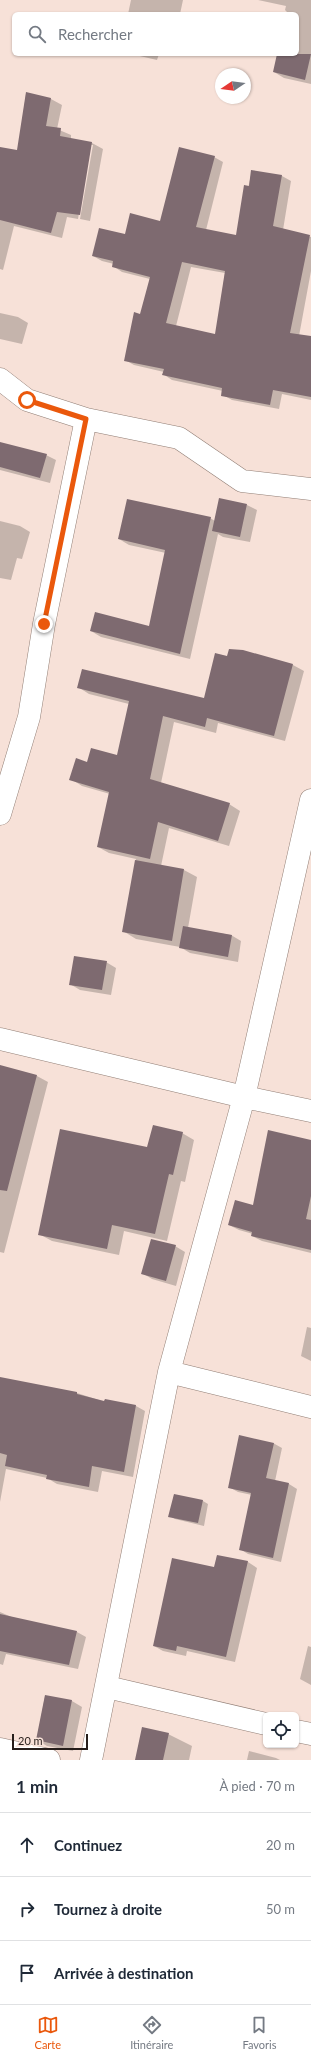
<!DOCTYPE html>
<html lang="fr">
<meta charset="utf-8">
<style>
body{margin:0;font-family:Lato,sans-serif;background:#f6f6f7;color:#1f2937}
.controls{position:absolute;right:12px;bottom:12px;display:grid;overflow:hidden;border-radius:6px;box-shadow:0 1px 3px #0004}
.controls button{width:36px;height:36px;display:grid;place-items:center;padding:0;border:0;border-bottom:1px solid #e0e1e3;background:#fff;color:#1f2937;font:20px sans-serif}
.compass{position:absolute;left:215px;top:68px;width:36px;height:36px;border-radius:50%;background:#fff;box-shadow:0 1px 3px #0004;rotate:257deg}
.scale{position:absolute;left:12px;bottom:10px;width:76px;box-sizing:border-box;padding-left:4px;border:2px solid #261e1b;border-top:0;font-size:11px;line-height:14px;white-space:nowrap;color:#261e1b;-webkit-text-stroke:3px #f7e1d8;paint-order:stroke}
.stop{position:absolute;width:12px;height:12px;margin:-9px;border:3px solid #ea580c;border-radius:50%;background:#fff}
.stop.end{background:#ea580c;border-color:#fff;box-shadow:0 1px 4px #0008}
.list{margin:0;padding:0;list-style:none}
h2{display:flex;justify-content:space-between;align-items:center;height:52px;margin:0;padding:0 16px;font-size:17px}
h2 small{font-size:13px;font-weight:400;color:#747a83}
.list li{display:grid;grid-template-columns:26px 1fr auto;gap:12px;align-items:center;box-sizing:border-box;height:64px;padding:0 16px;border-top:1px solid #e0e1e3}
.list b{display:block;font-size:15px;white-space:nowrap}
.list em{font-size:13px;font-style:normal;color:#747a83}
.icon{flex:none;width:22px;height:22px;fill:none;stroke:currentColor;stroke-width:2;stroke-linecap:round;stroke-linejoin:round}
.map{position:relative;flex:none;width:311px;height:1760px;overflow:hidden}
.search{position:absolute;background:#fff;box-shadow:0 1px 3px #0004;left:12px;right:12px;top:12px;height:44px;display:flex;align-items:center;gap:10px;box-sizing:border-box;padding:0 14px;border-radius:6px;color:#747a83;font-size:15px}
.sheet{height:244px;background:#fff}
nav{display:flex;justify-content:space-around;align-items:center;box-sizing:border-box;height:56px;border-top:1px solid #e0e1e3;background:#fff;font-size:11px;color:#747a83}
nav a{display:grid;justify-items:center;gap:2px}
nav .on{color:#ea580c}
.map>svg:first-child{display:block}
.shadow{fill:#0003;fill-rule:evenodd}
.building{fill:#7e6a70;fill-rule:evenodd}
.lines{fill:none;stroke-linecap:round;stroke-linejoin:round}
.minor-casing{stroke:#917e75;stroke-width:23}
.minor{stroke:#fff;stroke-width:22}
.route{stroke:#ea580c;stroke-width:5}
</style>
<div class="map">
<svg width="311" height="1760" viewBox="0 0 311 1760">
<rect width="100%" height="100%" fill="#f7e1d8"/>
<!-- shadow -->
<path class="shadow" d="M131,0h52l-3,14h-52z
M258,0h53v84l-27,-6 -10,-6 4,-18h19v-40h-10v-2l-2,-2 1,-4z
M131,54h28l-2,6z
M26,94l25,5 11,6 -5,24 14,6v4l21,4 11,6 -13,72 -10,-2 13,-74h-2l-13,74 -11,-2 -5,21 -48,-12 -11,44 -3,-1v-121l18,3z
M214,157l9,5 -17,68 31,6 15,-65 30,5 9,5 -8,49 28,7v34l-12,65 12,2v62l-29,-6 -3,15 -47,-9 -9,-5v-4l-51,-11 -9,-6 1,-2 -30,-7 -9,-5 16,-45 9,-36 -28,-7 -9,-6 1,-2 -12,-3 -9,-5 33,-20 35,-14zM191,267l34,6 -9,62 -40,-9z
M0,313l18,4 10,6 -6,21 -22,-5z
M0,443l46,12 10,5 -6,23 -50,-13z
M247,505l10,5 -7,32 -27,-5 -5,-3 -28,125 -89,-22 -10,-6 59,-4 16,-74 -37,-8 -10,-6 91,-21 5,3z
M0,521l20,5 10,6 -8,27 -5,-1 -6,22 -11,-2z
M228,657l65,8 11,6 -19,70 -67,-18 -2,10 -42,-11 -13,61 68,21 11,7 -11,35 -60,-18 -8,38 23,4 13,7 -9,51 43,7 10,6 -3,21 -48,-9 -10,-6 -44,-8 -13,-8 13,-72 -27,-6 -11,-6 12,-53 -28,-8 -11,-7 17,-16 30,-7 11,-52 -40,-10 -11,-7 127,12z
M106,962l10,6 -5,27 -31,-5 -10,-6z
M0,1068l37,8 11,6 -44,171 -4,-1z
M182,1133l12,7 -9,42 -4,-1 -14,60 -43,-10 -5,24 -67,-14 -13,-7 109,-85z
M311,1141v112l-49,-12 -10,-5 1,-2 -14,-4 -10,-5 25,-19z
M175,1246l10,6 -9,34 -24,-7 -10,-6z
M307,1327l4,1v33l-10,-5z
M0,1378l77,15 28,9 1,-2 30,6 9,5 -12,66 -31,-6 -4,21 -41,-8 -10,-6 -41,-9 -6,33z
M273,1443l9,5 -7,33 14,3 8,5 -16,73 -33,-8 -8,-5 12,-54 -14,-3 -9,-5z
M174,1495l29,6 5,3 -4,22 -29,-7 -5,-3z
M217,1556l31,6 9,6 -22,94 -48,-11 -1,5 -23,-5 -9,-5 61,-78z
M0,1612l14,6 63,14 9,5 -8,32 -72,-15 -3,11 -3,-1z
M308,1646l3,1v38l-11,-6z
M45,1696l27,5 10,6 -9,44 -26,-5 -10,-6z
M168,1734l24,12 -3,14h-52z
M249,1751l27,7 4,2h-33z"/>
<!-- building -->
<path class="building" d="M277,54h34l-6,26 -32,-8z
M26,92l25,6 -5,28 15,2 -1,8 32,6 -12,73 -23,-3 -6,21 -51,-13v-73l17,3z
M179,147l36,9 -19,71 40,8 8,-50 5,1 2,-16 31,5 -9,51 37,9 -20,98 21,3v61l-38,-7 -3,15 -49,-9 1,-8 -60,-13 2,-6 -40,-8 10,-49 6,2 10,-37 -38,-10 1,-6 -21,-5 7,-28 26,6 5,-21 30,8zM182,262l43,9 -10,63 -49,-11z
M0,442l47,12 -7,24 -40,-11z
M219,498l28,6 -7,33 -28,-6z
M127,499l84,18 -31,137 -90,-23 5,-19 54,14 16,-76 -47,-11z
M229,649l14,1 50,14 -19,72 -67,-18 -2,9 -42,-11 -13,63 80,24 -12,38 -60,-19 -8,37 -53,-12 12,-55 -40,-12 7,-22 11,4 4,-14 26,7 12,-54 -52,-13 5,-19 122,29 11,-45 12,3z
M135,860l49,9 -12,72 -50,-9z
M183,926l49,9 -4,22 -49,-9z
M74,956l33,5 -5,29 -33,-5z
M0,1065l37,10 -30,116 -7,-1z
M153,1125l30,7 -10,43 -4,-1 -14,60 -43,-9 -5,24 -69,-14 22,-106 87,18z
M268,1130l43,10v56l-5,23 5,1v30l-60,-14 1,-4 -24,-7 7,-25 18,5z
M151,1239l25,6 -10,36 -25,-7z
M0,1377l77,15v2l27,7 1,-2 31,6 -12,67 -32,-6 -3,21 -43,-8 1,-4 -42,-9 2,-11 -7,-2z
M239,1435l35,8 -8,35 23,5 -16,75 -34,-8 12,-57 -23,-5z
M174,1494l29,6 -5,23 -30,-6z
M217,1555l31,6 -22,96 -49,-11 -1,5 -23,-5 19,-88 42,9z
M0,1614l77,17 -8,34 -69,-14z
M45,1695l27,5 -9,46 -27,-6z
M142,1727l27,6 -6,27h-28z"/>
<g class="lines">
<!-- minor casing -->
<g class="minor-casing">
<path id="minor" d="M0,379l27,21 59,19 93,19 63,43 69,8
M0,814l29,-97 15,-93 42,-205
M0,1039l244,58 67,14
M169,1372l142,35
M107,1687l159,37
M296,1731l15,3
M0,1749l49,11
M91,1760l78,-388 75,-275 67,-297"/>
</g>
<!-- minor -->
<use href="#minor" class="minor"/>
</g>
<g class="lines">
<!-- route -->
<path class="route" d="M27,400l59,19 -42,205"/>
</g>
</svg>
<div class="controls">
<button><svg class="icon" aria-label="locate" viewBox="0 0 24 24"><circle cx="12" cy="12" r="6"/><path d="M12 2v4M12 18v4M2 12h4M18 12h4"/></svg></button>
</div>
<svg class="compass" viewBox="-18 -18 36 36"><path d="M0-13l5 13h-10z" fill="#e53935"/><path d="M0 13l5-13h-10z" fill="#747a83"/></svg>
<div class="scale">20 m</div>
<div class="stop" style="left:27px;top:400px"></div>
<div class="stop end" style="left:44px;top:624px"></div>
<div class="search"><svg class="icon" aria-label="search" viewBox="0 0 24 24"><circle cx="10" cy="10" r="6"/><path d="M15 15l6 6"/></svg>Rechercher</div>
</div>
<section class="sheet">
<h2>1 min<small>À pied · 70 m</small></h2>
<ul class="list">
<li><svg class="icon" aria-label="ahead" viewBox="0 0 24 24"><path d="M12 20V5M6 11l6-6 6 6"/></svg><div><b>Continuez</b></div><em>20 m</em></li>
<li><svg class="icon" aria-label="right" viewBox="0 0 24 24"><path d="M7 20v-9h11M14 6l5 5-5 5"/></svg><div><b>Tournez à droite</b></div><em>50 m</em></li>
<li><svg class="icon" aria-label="arrive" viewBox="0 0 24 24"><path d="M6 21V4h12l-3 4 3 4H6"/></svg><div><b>Arrivée à destination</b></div></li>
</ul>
</section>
<nav>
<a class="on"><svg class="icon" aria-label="map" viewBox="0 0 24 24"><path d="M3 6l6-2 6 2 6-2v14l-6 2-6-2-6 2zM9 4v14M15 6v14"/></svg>Carte</a>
<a><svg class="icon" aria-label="directions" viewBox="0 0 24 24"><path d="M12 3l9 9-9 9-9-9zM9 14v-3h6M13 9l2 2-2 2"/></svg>Itinéraire</a>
<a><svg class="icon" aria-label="saved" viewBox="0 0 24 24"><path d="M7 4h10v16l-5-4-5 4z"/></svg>Favoris</a>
</nav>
